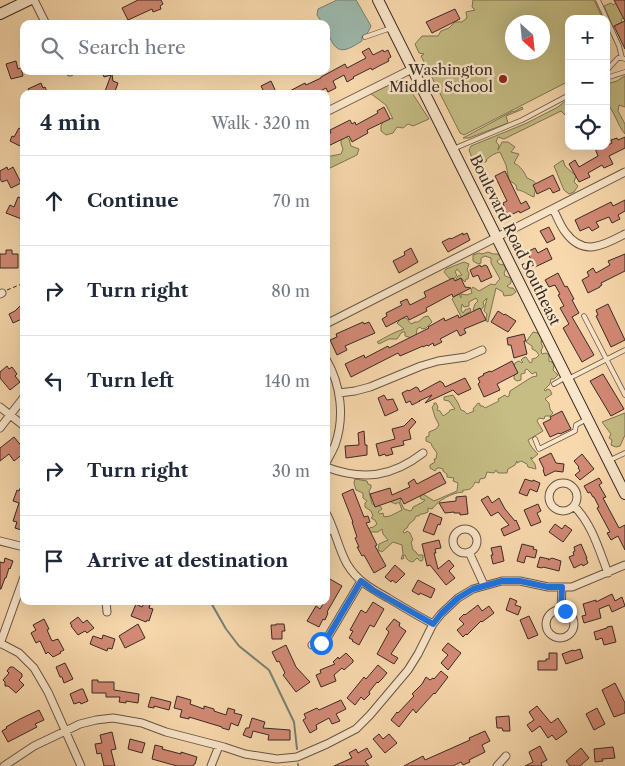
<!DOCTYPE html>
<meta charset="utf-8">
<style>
body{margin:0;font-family:"Libre Caslon Text",serif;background:#f6f6f7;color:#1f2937}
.controls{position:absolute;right:15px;top:15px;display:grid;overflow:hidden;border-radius:10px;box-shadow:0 5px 20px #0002}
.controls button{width:45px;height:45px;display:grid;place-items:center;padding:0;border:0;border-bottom:1px solid #e0e1e3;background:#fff;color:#1f2937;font:25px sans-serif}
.compass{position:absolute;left:505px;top:15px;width:45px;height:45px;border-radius:50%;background:#fff;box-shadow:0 5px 20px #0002;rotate:153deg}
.stop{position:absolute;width:15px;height:15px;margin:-11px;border:4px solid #1a73e8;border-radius:50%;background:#fff}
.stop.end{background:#1a73e8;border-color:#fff;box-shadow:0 1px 5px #0008}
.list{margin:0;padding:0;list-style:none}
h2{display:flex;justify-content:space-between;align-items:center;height:65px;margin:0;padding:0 20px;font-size:21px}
h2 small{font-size:16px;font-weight:400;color:#747a83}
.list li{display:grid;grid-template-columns:32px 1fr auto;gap:15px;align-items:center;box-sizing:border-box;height:90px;padding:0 20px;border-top:1px solid #e0e1e3}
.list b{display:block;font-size:19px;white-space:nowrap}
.list em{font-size:16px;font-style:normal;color:#747a83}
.icon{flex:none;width:28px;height:28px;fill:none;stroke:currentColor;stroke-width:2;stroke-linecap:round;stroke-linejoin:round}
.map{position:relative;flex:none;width:625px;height:766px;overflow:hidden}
.search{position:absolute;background:#fff;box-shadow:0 5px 20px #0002;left:20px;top:20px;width:310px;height:55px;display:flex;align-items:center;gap:12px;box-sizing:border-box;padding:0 18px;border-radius:10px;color:#747a83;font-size:19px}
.panel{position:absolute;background:#fff;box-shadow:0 5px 20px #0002;left:20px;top:90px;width:310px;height:515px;border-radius:10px}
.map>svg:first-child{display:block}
.green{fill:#c5bd84;stroke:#7f7454;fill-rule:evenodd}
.water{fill:#9dbaae;stroke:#758177}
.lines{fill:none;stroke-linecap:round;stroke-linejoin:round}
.stream{stroke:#758177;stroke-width:2}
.building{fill:#d38a76;stroke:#392b25}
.lane-casing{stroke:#695647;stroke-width:5.5}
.street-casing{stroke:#695647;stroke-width:9}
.secondary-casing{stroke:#392b25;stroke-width:12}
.path{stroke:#392b25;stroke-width:1;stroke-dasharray:4 2.5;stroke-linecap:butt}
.lane{stroke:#fae6ca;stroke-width:4}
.street{stroke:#fae6ca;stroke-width:7}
.secondary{stroke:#fae6ca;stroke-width:10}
.route{stroke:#1a73e8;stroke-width:6}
.poi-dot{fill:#8f2418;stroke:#fae6ca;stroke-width:2}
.labels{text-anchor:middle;stroke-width:4.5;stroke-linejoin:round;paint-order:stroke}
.poi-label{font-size:15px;fill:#392b25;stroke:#fae6ca;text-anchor:end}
.street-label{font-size:15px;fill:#392b25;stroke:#fae6ca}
</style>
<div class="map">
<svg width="625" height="766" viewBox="0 0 625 766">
<rect width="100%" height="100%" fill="#f8d9ad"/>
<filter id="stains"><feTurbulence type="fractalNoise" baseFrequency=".004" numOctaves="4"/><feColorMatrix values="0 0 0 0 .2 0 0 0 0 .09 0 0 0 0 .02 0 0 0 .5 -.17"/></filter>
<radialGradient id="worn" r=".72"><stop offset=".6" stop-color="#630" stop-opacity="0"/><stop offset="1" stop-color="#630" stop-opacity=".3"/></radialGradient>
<!-- green -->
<path class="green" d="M473,0h121l9,19h-34v62l-105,54 -4,-2 -39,-77 3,-2 -5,-1 -4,-9 7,-8h16l3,-5 8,-3 6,-6h7l5,-4 -1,-6 9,-2 -3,-3zM542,22v30h-30v-30z
M611,3l2,2 3,-2 9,14 -4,2 1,3 -9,5 -9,-21z
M625,76v31l-6,-2 -1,6 7,13v10c-8,-9 -10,-23 -19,-31v-19l11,-3z
M393,81l7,3 5,-2 24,37 -16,7 -5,-2 -5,4 -6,-1 -4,6 -7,2 -5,-4v-5l2,-5 5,-3 5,1 -7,-14 -16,-12 5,-10 8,2z
M569,101v18l-8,-8 -57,28 -6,-2 -2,5 3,3 -1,5 4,-8h6l7,5 -4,5 8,2 -5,9c6,3 10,8 13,15 15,6 8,8 7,19 -6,-2 -11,-7 -17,-7l-1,-5 -7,-5 -3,-15 -6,-13c-5,1 -10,4 -14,8l1,1 -12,7 -4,-6v-7l-2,-5 2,-4 56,-23 31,-16 6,-5z
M522,107l1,2 -17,7 2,7 -39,15h-6l50,-27 2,1v-1z
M344,135l5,4 2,7 8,3 -2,6 -31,15v-13l15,-3 2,-5 -2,-5v-6z
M563,160l2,6 11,10 -2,6 4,4 -4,6 -5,2 -5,-4 -10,-24z
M488,252l5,2h5l3,4 -4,3 2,3 5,1 2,4 -2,4 1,3 6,2v5l-4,3 3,2h3l3,4 -4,3 -8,1 -1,-4 -7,-4 -8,34 -2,-1v-3l1,-4 -3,-3 3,-13 -4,4 1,4 -2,3 -3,2 -6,-1 2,-6 3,-3 -2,-3 -7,4v4l-5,1 -2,-3 -1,6 2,3 2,-3 5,-2 1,3 -7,4 4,10 -2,1 -14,-27 2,-2 5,-3 2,4v-4l6,1 5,-2 -1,-3 2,-3 6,4 12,-7 4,1 3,-4 2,-2 -9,-16v-5l-6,-2 -4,2v5l-3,1 -5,-3v-6l6,-2 3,1z
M464,262l5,2 -2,6 2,3 -1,6h-2l-1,3 -4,-4 -6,3 3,-5 4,-1 -5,-6 -2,3 2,3 -3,4h-4l-6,-7 2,-3z
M428,316l4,6 -6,6 -4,1 -2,-2 -3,2 -1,7 -4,2 -7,-2v-4h-3l-5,7h-8l-10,5 -2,-2c9,-5 17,-10 27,-13l-7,-6 5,-5h4l5,6 4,-2h3l6,-5z
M533,332l5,1 4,6 -1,5 2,2 -2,5 1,3 4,-1 3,2v6l3,1 2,3 -1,5 5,5 -4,4h-3l-1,5 -6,6 2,1 1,-2 3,1 2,4 -7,5 4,4 1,6 3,4 -3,3h-5l-1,3 -5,-1 -2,3 6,10 -15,9c2,6 6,10 10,14l-6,5 -1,-2v2l4,5 1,5 -8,-2 -1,-3 -6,-3 -4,2v-2l-2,4 -7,4 -1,4h-9l-2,-3 -2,3 -7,-1 -2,6 -5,1 -1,4 -4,-1c-3,7 -5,8 -12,8v2c-12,1 -24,8 -31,17l-4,-1v4l-5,2h-3l-1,2h-3l-2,4 -5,4 -2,4 -2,1 -2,3 2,1 2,-2 3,2 3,7 -2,2 2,8 3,2 2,3h5v4l-1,2h-2l-3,-3 -4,4c-5,-1 -6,-2 -8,-7l-2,1 1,2 -1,1h-2l2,-5 -1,-9 -9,-3 -11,10 -4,-2 1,-6 9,-4 -5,-6 -1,-5 -4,3h-12l5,-5 1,1 5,-4 -2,-4 -4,-2 2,-2 -2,-5 -6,-4v-4l2,-2 -4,-3v-5l-7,-3 -2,-7 1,-4 12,2 1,3 3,1v3l-2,3 3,13 8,2 2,3 -4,3 2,2 3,-1 1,4 6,-1 12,-6 -3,-8 -3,2 -5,-2 3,-6h5l2,3 -1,2 4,8 6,2 2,-1 1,-3 10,-5 2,-2 -4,-1 -1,-2 3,-3 11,7 23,-10 1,-8 -5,-2 1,-3 -7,-1v-3l-4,-3v-2l-3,-1h-3l-2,3 -5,-3v-3l5,-3 -1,-3h2l1,-6 -5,-7 -1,-3 -5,-2v-4l3,-1v-4l7,-3 3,-4 -4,-8 -3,-10 2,-2v-2h2l2,4 -1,3 3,1 3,5 6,-4 1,-2 5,-1 -6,-8 -5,-1v-3l9,-2 5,8 3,7 3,1 3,3 7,-3 -1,-2 5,-6 2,1v2h3l2,2 14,-7 -1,-2 7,-4 2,2 2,-1 1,-5 22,-14 5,-1 -1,-4 -4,2 -5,-5 -2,1v3l-4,1v6l-4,1 -3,-2v-3l3,-3 -3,-7 1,-3 4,-2 3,2 1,-1 -2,-2 2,-2 3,-1 4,6 2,-1v-3l4,-1 3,-3 -3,-4 -4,-2v-3l-6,-4z
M625,413v22l-5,11 -4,1 -5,-2 1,-5 -3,-2 2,-4 -9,-12z"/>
<!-- water -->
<path class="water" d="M337,0h19l15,26 -4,8 -5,2v5c-12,7 -23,16 -31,-1 -2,-6 -5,-10 -5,-16h-3l-6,-9 1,-6z"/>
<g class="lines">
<!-- stream -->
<path class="stream" d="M210,601l16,28 13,17 30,24 25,52 3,27
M298,764v2"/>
</g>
<!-- building -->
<path class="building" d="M138,0h23l2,4 -3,2 1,3 -8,3 -1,-3 -24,11 -6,-12z
M614,0h11v49l-11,-23 11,-5z
M455,9l5,10 -28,14 -6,-11z
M369,48l4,7 10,-5 1,2 4,-2 3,7 -3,2 1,2 -10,5 -7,4 -1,-2 -18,9 1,1 -7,4 -3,-7 -11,6 3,7 -8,4 -2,-4 -11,6h-31l21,-11 1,2 15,-7v-1l24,-13 2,4 19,-10 -4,-6z
M16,61l2,8 3,-1 2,8 -12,3 -5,-15z
M102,71h17v2l-7,2 1,6 5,2 -4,11h-10l7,-19 -7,2z
M271,81l6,13h-12l-4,-8z
M41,83l2,5 2,-1 3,7h-18l-2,-5z
M384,107l6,12 -23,11 1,3 -16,9 -3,-6 -23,11v-12l5,-2 -1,-3 20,-10 2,4 3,-2 1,3 22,-12 -1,-2z
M19,128l5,3v17l-14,-7 2,-5 2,1z
M625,137v11l-16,8 4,8 -9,4 -2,-3 -14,8 2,4 -11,5 -10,-18 6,-4 4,7 19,-11 -4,-10h12l6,-3 -1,-3 6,-2 1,2z
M7,167l1,3 5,-3 8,16 -10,5 -4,-8 -5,2 -2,-3v-8z
M505,171l16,33 5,-3 4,7 -10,5 -1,-2 -10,5 -6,-9 1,-1 -1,-3 4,-2 -12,-25z
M553,175l7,15 -7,3 -3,-5 -13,6 -4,-9z
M18,197l6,2v21l-18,-7 4,-8 4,2z
M625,200v11l-7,4 2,4 -8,4 -3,-6 -13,5 3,5 -7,4 -3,-4 -9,4 -5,-11 36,-18 2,4z
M549,227l6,12 -8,4 -7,-12z
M463,233v2l4,-2 3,7 -22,12 -6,-10 8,-4 1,1z
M411,248l7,14 -19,11 -6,-12 12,-6 -1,-3z
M535,248l3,5 9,-5 5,11 -17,8 -8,-15z
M6,250h6v4h6v14h-18v-14h6z
M625,254v17l-24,12 1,2 -2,1v1l-12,6 -6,-13 7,-4 -2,-4 6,-4 3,5 14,-8 -2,-4z
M480,265l1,2 4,-2 2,1 5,11 -11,5 -3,-7 -5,2 -3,-7z
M558,273l7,14 2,-1 7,13 -2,1 7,13 -7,4 22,38 -12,7 -19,-34 6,-4 -9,-16 4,-2 -6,-11 2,-1 -5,-9 -6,2 -4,-7z
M453,278l2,3 6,-3 4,9 6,1 -18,9 -1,-3 -26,14 1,3 -18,9 -2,-4 -21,11 -4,-8 5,-3 -1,-3 16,-8 -2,-3 7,-3 3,6 16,-8 -2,-5z
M24,302v16l-11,5 -4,-9 6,-3z
M608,304l17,36 -14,7 -15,-31 2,-1 -2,-5z
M480,308l6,12 -22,9 2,4 -6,3 -3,-6 -17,9 2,3 -8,4 -1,-3 -5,3 -1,-1 -4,2v-1l-23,10 -2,-3 -47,24 -6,-13 19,-9 1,3 23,-12 1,2 40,-20 -1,-1 16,-9 1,3 13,-6 1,3z
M498,311l6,4 1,-1 11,7 -8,11 -17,-10z
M363,322l1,2 5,-2 6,11 -30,13 2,4 -10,5 -7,-15 7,-3 -1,-3z
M524,334l2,7h-2l3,13 -13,4 -3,-13h-3l-1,-7z
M512,361l6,12 -21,11 3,6 -16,7 -6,-13 2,-2 -2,-4 6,-3 -1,-1 7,-3 1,1z
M7,366l2,3 3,-2 5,7 -2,2 5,6 -10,8 -10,-12v-6z
M603,374l21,35 -13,7 -21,-35z
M465,378l6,11 -13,6 -5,-5 -28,13 7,-8 -13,6h1l-8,4 -2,-4 -4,2 -4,-10 6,-3 1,1 7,-4 2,1 2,4 20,-11 3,2 2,4z
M384,395l3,5 6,-1 5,11 -13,6 -7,-18z
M562,411l9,18 -11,5 -1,-1 -9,4 -7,-14 8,-4 -1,-2z
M412,418l4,4 -7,8 2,9 -8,2 1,4 -13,3 2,6 -7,2 -1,-2 -6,2 -3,-12 19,-5 -3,-10 12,-3z
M364,431l1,14h2v10l-21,3 -1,-12 14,-1 -1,-12z
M14,437l10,12v4l-10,8 -5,-7 -9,7v-13z
M551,453l5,10 8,1 -1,8 -8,-1 -10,5 -2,-6 1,-1 -5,-10z
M582,454l12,15 -14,11 -5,-5 5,-4 -2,-3 1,-1 -5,-6z
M440,472l6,11 -42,21 -3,-6 -26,9 -5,-13 20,-6 2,7 18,-8 -2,-4 6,-4 3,5z
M599,478l3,5 -3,2 7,12 -3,1 16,30 6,-3v25l-7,-14 -7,4 -4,-7 3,-1 -13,-24 2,-1 -5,-10h-1l-3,-5 -2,1 -4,-7z
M525,479l6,2h2v-1l7,3 -3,9 -7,-3 -3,7 -8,-3z
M23,481h1v50l-9,-3 2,-6 -4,-1 6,-18 -6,-2 4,-11 2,1z
M353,489l11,28 4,-1 2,6 -4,1 11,22 -2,1 11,20 -12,7 -10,-18 -2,1 -5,-9h2l-4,-9 2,-1 -5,-15h1l-11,-28z
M466,496l2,18 -8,1v-2h-6v-1l-9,1 -6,-10 17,-2v-4z
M488,496l4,7 7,-5 6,11 10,12 1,-1 4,9 -16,7 -3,-7 8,-4 -11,-13 -7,4 -10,-16z
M538,504l3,7 -4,2 4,9 -10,4 -7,-16z
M430,513l12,5 -2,7 -2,-1 -4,11 -11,-4z
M555,524l7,5 3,-4 7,5 -9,12 -14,-10z
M439,540l2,8 -6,1 1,4h-2l4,16 11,-9 5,6 -5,5 6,7 -9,7 -16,-20 -3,1 -5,-22z
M522,544l12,3 -1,2 4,1 -2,8 -9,-2 -2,7 -7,-2z
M581,544l6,14h-1l2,5 -5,3 -1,-2 -8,4 -5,-11 5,-2 -1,-3 2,-1 -1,-4z
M501,546l3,15 -11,3 -2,-9h2l-2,-7z
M540,557l9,2 -1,1 4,-2 9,3 -2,10 -16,-4 -1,1 -5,-1z
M5,558l8,3 -3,8 -1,-1 -3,10h-1l-4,11h-1v-27l4,1z
M395,565l10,9 -9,9 -4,-3 -1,2 -6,-5z
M330,579l12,7 -15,26 1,1 -3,7 -2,-1 -4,8 -12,-6 9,-15 4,3 5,-8h1v-15z
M418,580l17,9 -4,9 -11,-5 -1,2 -7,-4z
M612,594l3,7 7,-4 3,9 -13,6 -3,-7 -10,4 2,9 -17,5 -2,-7 4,-1 -3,-11 13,-4v2z
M510,598l7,3 -2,4 6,2 -3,8 -12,-5z
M373,602l11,7 -10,18 -4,-2 -11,20 -7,-4 1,-1 -4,-2 4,-7 -3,-1 11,-20 5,3z
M144,603l6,2 -1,3 4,1 -4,12 -2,-1 -1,2 -15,-6 5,-12 6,3z
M478,605l4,6 7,-5 5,7 -12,9 -1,-1 -14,14 -1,-1 -3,3 -6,-7 7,-6 -5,-5 5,-5 1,1z
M529,616l9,19 -10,4 -8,-19z
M78,617l5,6 4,-3 7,8 -7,5 -2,-2 -7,4 -7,-9h1l-2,-3z
M44,619l5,10 -2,1 5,11 6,-2 6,11 -4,2 1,1 -8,4 -5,-5 -2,2 -6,-13 -4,2 -5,-10 5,-3 -3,-5z
M394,619l6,4 -1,3 7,5 -15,23 7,4 -4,6 -17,-10 12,-22 -3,-3z
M138,624l7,14 -20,10 -6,-12z
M276,624h8l1,7h-3v8h-10l-1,-14h5z
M612,626l4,16 -12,3 -2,-7 -6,2 -2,-8 13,-4v-1z
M103,635l12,4 -3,10 -4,-1 -1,3 -17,-7 3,-8 9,3z
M448,643l13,10 -13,17 -7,-7 7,-8 -6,-5z
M286,645l10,22 14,15 -14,10 -13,-17 2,-2 -6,-12 -2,1 -5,-10z
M580,649l3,9 -17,6 -4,-10 11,-4 1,1z
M346,653l7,7v2l-9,8 -2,-2 -8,7 2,6 -15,6 -5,-12 5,-2 -1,-3 15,-6 -2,-2 5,-5 1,2z
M549,653h8v17h-19v-9h8v-2h3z
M65,663l8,16 -9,4 -2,-6h-2l-4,-10z
M378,665l9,8 -5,6 -4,4 -1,-1 -8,10 1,2 -6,6 -3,-3 -6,8 -8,-7 17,-21 2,2z
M10,667h3l9,7v3l-3,3 5,5 -8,8 -8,-7h-3v-4l-2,-2 6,-7 -2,-2z
M441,671l7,6 -13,17 -1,-1 -18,20 -3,-4 -14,18 -8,-7 6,-8 1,1 16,-17 -2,-2 10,-10 4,-7 4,3 3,-2 1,1z
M92,680h6v2h16v8l25,4 -1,9 -12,-2v2l-7,-1 1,-5h-14v-4h-14z
M615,683l10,20v10l-11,4 -12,-27z
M81,689h2l5,12 -7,3 -1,-2 -6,2 -4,-10z
M177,696l14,4 -1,4 14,5v-3l10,3v2l12,4 2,-7 7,2 -1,3 8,2 -4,11 -7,-3 -2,7 -7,-2v-1l-33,-10v2l-9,-2 2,-7 -8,-2z
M151,697l20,5 -2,8 -15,-4v2l-6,-1z
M341,700l5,9 -10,5 4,7 -8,3 -3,-6 -13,7 1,4 -7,4 -7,-13 3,-2 -2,-4 13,-6 2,2z
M537,706l14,17 7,-5 9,14 -11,8 -4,-5 -4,3 -8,-12 -8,6 -5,-7 7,-5 -5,-8z
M597,708l8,16 -11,6 -8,-16z
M39,710l5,10 -9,4 2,3 -29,15 -6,-11 5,-3 -1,-1 14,-8z
M509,716l1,15h-7l-1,-3h-5l-1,-11z
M252,718l13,4 -2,6 27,2v10h-22l1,-5 -16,-4 -2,7 -8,-3 3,-7h3z
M485,731l5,10 -8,4 3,7 -16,8 1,2 -7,3 -2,-3 -8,4h-49l19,-10 2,4 45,-20 -1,-2z
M112,732l4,17 -5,1 4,16h-11l-3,-13 -4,1 -2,-10 7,-1 -2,-8z
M379,734l4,5 6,-5 8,9 -12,10 -12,-14z
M130,739l15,4 -3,10 -14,-4z
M155,745l8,2 -1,2 19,5v-2l16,5 -2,7h-1l-1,2h-16l-25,-7z
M540,746l7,14 -6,3 1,3h-17l8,-4 -4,-10z
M613,747l2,11 -13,1 1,2 -8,1 -1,-13z
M367,748l5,9 -7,4 4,5h-35l18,-8 -3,-5 7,-4 2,4z
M581,748l8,10 -9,8h-10l-4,-5z"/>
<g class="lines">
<!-- lane casing -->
<g class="lane-casing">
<path id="lane" d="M598,0l21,46 3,12
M365,37l26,-9
M606,71l12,-13h4l3,1
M606,78l19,-6
M453,149l69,-29 47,-25
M584,316l41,79
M570,378l55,-28
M554,384l12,-7
M535,439l4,10 36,-18 1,-6 11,-6
M610,460l15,-7"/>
</g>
<!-- street casing -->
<g class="street-casing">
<path id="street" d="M34,0l12,24
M70,71v1
M326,112l86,-43
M553,209c4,7 7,17 13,24 18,24 38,12 59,1
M0,294l2,-1
M326,324l299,-152
M326,359c15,26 19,58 9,86 -3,7 -6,12 -9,18
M339,393l16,-2 15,-4 51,-21 17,-5 28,-4 16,-7
M0,407l24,19
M0,428l24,-31
M326,467c37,14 66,10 97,-14
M549 497a14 14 0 1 1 28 0a14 14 0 1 1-28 0Z
M574,506c18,18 25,44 34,67
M326,513c9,16 12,35 21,51 10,17 25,25 41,34 15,9 30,18 45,26
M453 541a12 12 0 1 1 24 0a12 12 0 1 1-24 0Z
M326,532l7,-3
M0,541l24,6
M469,552l15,33
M106,601l1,11
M561,610l1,-23
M546 624a14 14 0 1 1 28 0a14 14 0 1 1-28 0Z
M0,643l19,10 15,15 14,24 33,74
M0,644l24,-67
M312,645l9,-2 5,-3 35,-59
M4,766l30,-20 46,-22 16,-4 17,-2 29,5 24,9 58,15 21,7 32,5 20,-2 30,-13 29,-15 14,-14 38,-45 10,-16 15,-30 8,-10 17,-16 15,-9 29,-8h18l28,6h24l53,-22
M211,766l8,-20
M497,766l9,-10"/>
</g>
<!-- secondary casing -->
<g class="secondary-casing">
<path id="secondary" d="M378,0l247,494
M0,14l29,-14"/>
</g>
<!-- path -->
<path class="path" d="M7,290l17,-7"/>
<!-- lane -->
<use href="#lane" class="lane"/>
<!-- street -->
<use href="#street" class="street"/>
<!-- secondary -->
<use href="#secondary" class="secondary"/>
</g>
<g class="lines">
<!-- route -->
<path class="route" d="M321,643l5,-3 35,-59 12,9 60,34 8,-10 17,-16 15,-9 11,-3 18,-5h18l28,6h14l-1,23 4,1"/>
</g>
<!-- markers -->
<circle class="poi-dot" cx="503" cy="79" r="5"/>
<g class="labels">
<!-- poi labels -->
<g class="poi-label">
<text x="493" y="75">Washington<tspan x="493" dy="17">Middle School</tspan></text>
</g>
<!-- street labels -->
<g class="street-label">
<text transform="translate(515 240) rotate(64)" y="5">Boulevard Road Southeast</text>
</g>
</g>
<rect width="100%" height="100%" filter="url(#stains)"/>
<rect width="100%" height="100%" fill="url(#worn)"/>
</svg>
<div class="controls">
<button>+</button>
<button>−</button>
<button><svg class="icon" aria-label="locate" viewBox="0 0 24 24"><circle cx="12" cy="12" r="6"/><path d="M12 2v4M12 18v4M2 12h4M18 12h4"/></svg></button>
</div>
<svg class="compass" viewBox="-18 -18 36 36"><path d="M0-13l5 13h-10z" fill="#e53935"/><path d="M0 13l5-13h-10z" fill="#747a83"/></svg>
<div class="stop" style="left:321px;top:643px"></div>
<div class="stop end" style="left:565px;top:611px"></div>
<div class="search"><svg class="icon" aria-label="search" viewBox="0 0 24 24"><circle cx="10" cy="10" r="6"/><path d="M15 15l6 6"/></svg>Search here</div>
<section class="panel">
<h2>4 min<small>Walk · 320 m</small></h2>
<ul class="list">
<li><svg class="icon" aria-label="ahead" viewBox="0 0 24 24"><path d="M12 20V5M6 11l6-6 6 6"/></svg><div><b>Continue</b></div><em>70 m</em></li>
<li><svg class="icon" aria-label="right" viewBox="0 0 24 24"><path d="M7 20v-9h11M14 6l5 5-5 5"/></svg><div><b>Turn right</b></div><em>80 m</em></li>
<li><svg class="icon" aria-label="left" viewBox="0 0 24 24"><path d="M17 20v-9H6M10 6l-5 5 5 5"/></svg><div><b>Turn left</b></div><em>140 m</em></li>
<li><svg class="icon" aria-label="right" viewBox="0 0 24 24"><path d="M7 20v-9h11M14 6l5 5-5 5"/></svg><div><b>Turn right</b></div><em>30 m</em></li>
<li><svg class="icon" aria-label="arrive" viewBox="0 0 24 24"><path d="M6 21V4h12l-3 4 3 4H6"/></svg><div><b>Arrive at destination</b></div></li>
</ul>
</section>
</div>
